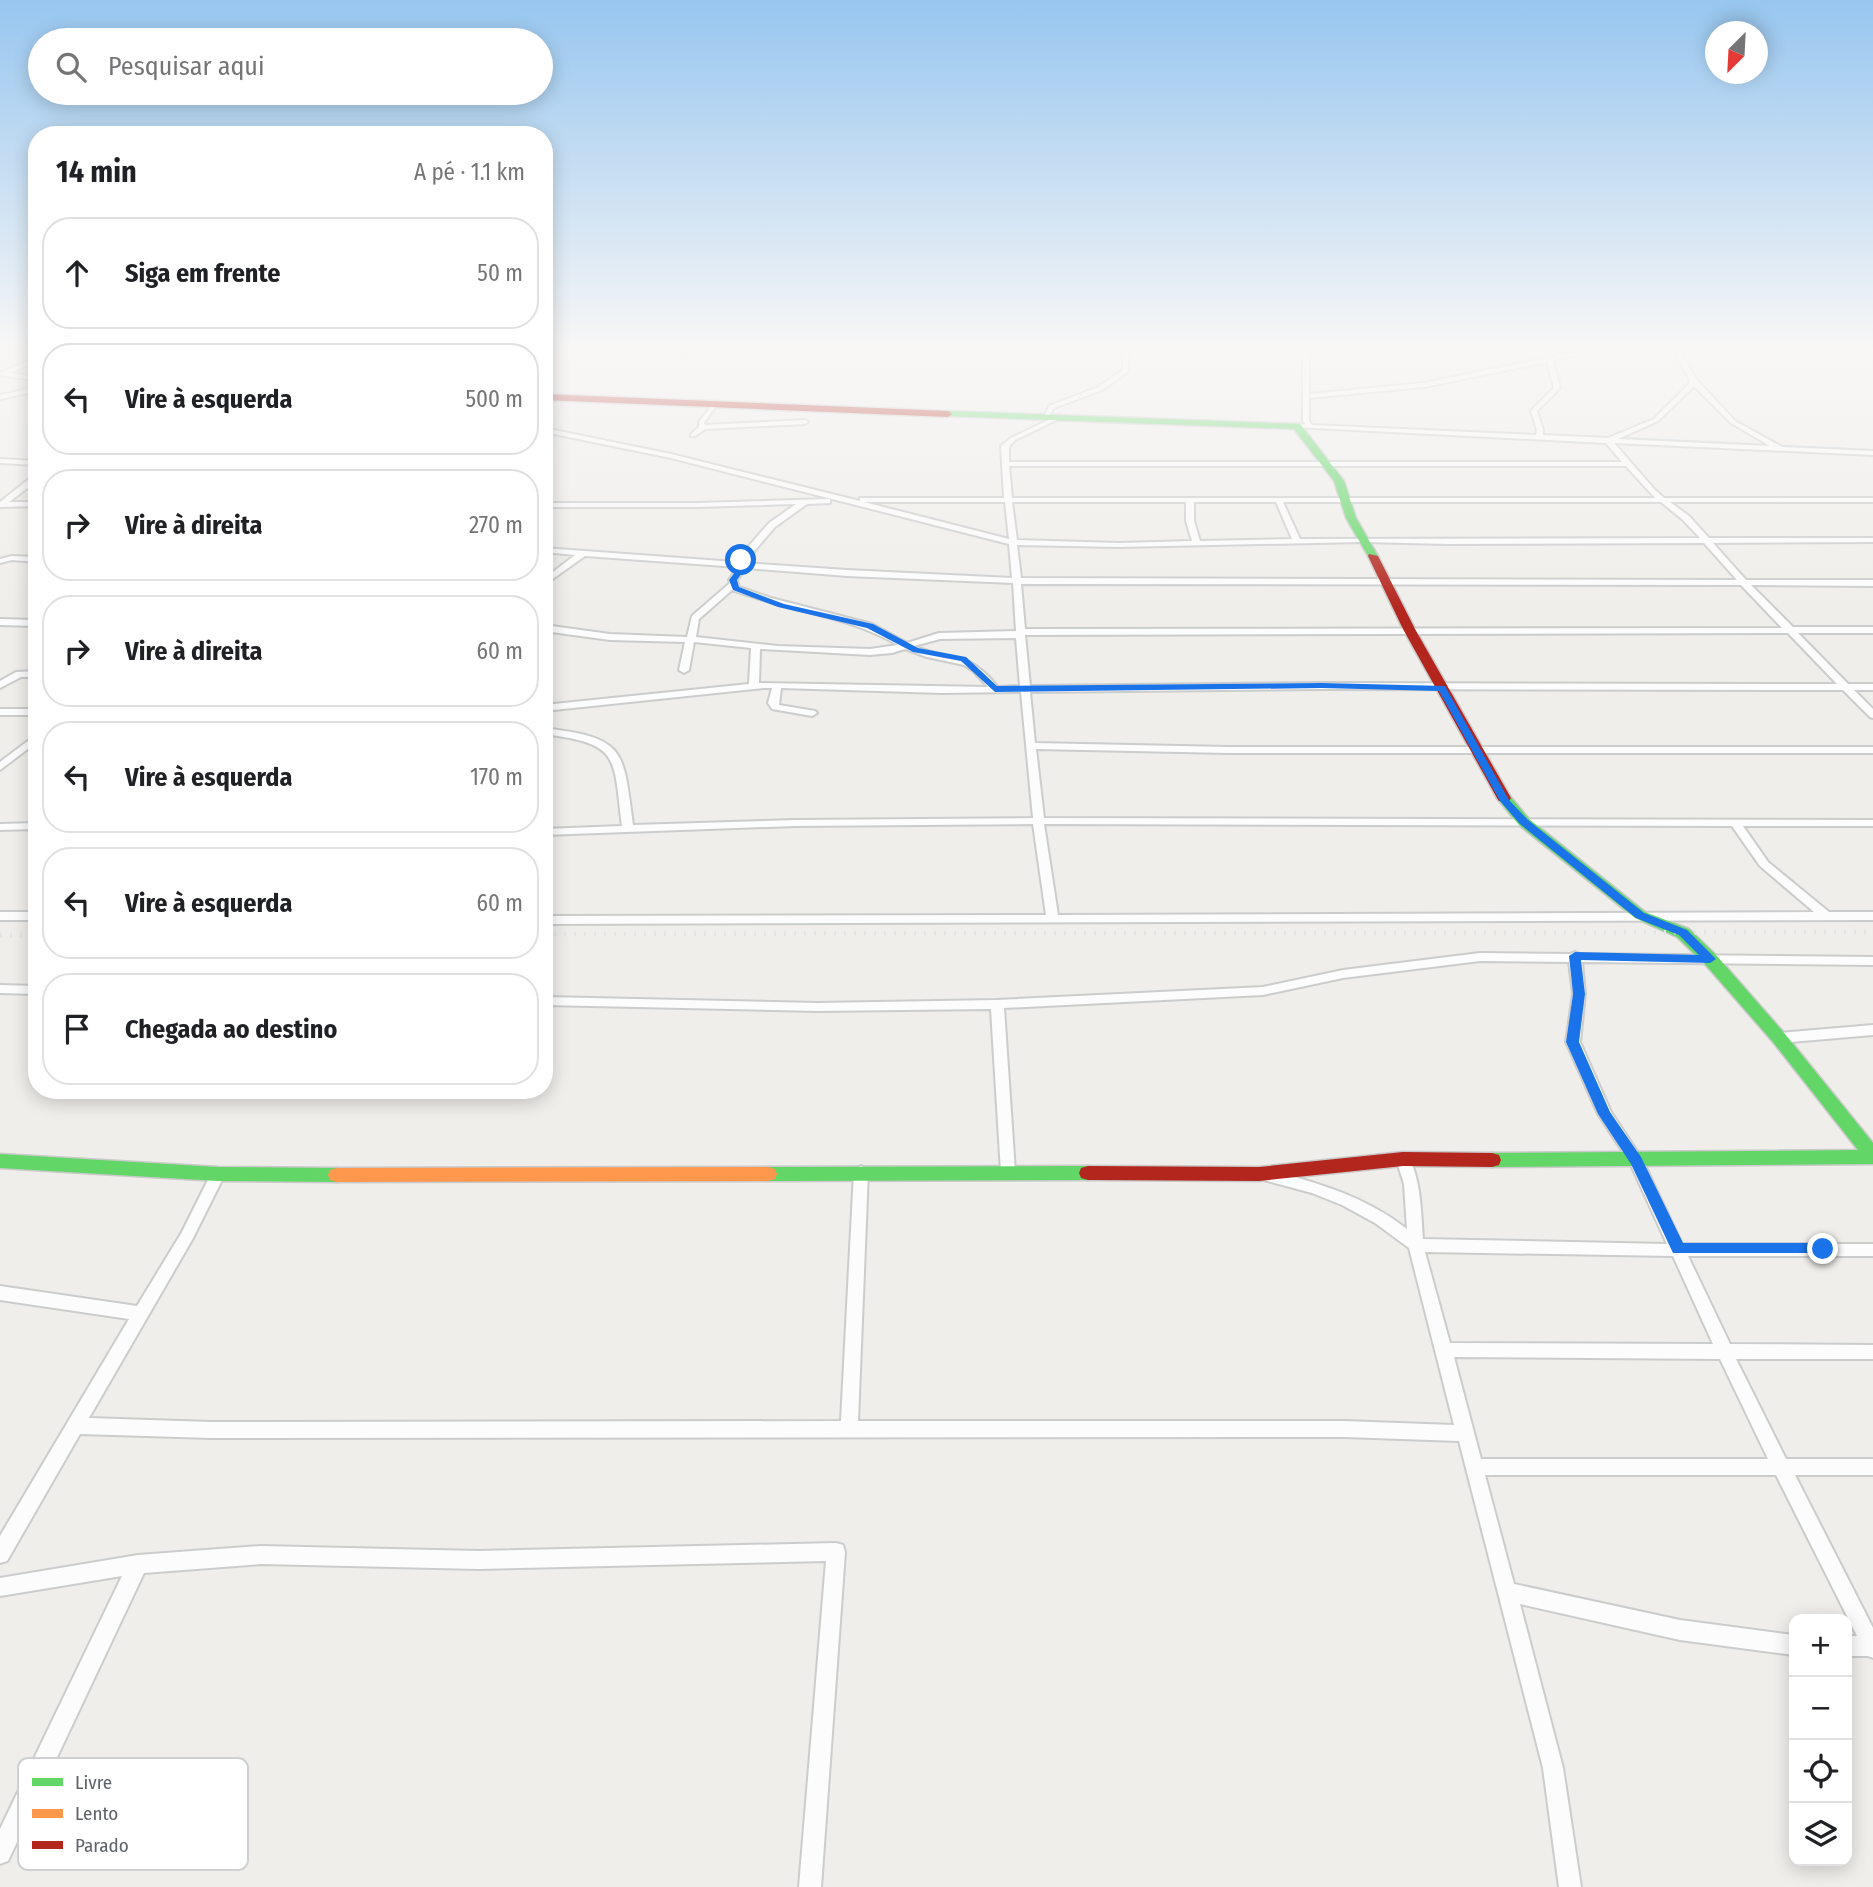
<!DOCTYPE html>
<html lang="pt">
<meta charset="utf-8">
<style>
body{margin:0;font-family:"Fira Sans Condensed",sans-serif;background:#f2f2f2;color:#202124}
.controls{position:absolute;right:21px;bottom:21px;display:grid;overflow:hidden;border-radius:14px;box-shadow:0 4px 18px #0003}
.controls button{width:63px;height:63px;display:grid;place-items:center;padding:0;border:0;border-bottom:2px solid #e0e0e0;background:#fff;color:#202124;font:35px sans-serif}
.compass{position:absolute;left:1705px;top:21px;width:63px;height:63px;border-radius:50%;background:#fff;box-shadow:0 4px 18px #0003;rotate:204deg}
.stop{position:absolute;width:21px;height:21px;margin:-16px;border:5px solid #1a73e8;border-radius:50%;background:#fff}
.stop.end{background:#1a73e8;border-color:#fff;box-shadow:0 2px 7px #0008}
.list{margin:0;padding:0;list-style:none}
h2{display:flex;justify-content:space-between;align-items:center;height:91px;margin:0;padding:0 28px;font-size:30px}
h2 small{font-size:23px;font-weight:400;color:#757577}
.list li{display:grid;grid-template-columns:46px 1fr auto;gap:21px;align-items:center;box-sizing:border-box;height:112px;margin:0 14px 14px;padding:0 14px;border:2px solid #e0e0e0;border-radius:28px}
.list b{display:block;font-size:26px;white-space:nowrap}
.list em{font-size:23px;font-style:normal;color:#757577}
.icon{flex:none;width:38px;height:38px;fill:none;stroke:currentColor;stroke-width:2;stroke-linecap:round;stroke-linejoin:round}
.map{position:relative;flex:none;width:1873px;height:1887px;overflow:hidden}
.search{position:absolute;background:#fff;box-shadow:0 4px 18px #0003;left:28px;top:28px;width:525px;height:77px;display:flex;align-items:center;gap:18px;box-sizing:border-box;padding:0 24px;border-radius:38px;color:#757577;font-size:26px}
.panel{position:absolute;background:#fff;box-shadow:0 4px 18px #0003;left:28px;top:126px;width:525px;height:973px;border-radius:28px}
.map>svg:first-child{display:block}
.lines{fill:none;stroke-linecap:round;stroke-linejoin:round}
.canal{fill:#bfe0f9;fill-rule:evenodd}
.street-casing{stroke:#cbcccc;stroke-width:4}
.fast-casing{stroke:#cacacb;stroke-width:3}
.slow-casing{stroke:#cacacb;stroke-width:3}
.jam-casing{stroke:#cacacb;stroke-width:3}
.street{fill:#fdfcfc;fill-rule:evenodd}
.fast{fill:#63d668;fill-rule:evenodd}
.slow{fill:#ff974d;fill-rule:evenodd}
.jam{fill:#b3261e;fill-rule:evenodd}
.rail{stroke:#e4e4e4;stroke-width:4.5;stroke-dasharray:2 8;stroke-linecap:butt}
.route{fill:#1a73e8}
.key{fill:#fff;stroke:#cfd0d2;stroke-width:2}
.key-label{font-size:19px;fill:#5f6368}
</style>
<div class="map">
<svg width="1873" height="1887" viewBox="0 0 1873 1887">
<rect width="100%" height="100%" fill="#efeeea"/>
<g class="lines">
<!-- canal -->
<path class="canal" d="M930,409l602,24 4,2 -4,2 -605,-24 -1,-2z
M1602,436l271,13v4l-274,-13 -1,-2z"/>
<!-- street casing -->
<g class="street-casing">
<path id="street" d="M2,347h10l-12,5v-4z
M592,347h29l66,7 -3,2z
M1127,347h6l-4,5 -1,20 -26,18 -48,18 -6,9h-4l5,-11 49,-19 25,-17v-18z
M1303,347h6v47l115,-11 122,-25 3,-3 3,2 48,-10h13l-60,13 7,28 -23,23 6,19v5l65,3 46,-19 34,-34 2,-5 -18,-33h6l18,32 39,42 47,26 91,4v4l-259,-12 41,47 9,8h209v4h-203l19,14 20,22h164v4l-160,1 33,37h127v6l-122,-1 42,42h80v6h-75l50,51h25v6h-19l19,19v9l-3,-1 -27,-27 -521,-1 -292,3 5,51 193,4h645v6h-645l-192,-4 8,69 829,2v6h-130l25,36 61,50h44v8l-1329,4v-8l502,-1 -13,-91 -238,2 -251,9v-6l78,-3c-9,-70 -1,-82 -78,-92v-6c82,10 79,21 89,97l162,-5 238,-2 -12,-126 -79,1 -161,-5 -2,17 36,6 2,2 -5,3 -40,-7 -4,-6 4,-15h-7l-221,23v-6l205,-21 2,-36 -57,-6 -5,28 -5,3 -5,-3 6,-28 -75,-2 -66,-9v-6l66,9 77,3 5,-21 38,-33 -1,-3 9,-13 -153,-11 -41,29v-6l31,-24 -31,-3v-4l191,14 34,-39 27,-19 -98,3h-154v-4h154l129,-4h3v4l-23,1 -32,23 -31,36 103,7 165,8 -3,-34 -338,-86 -127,-26v-4l127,26 189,47v-3h144l-3,-52 10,-8 48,-23 3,2 -1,1 -46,22 -6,7v15h613l-16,-19 -311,-16v-2l10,-1 -2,-3zM1547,362l7,26 -23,23 6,19 -1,5 -224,-10 -3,-4v-23l115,-11zM1694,386l37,37 39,23 -152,-7 40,-18zM1009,466h617l29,32h-643zM864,502h141l4,37zM1012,502h174v19l6,20 -73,2 -102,-3zM1194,502h82l16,37 -92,2 -6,-20zM1283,502h378l22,18 17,18 -400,1zM1363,542l84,2 257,-1 33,37 -716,-2 -4,-33 102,2zM746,568l101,8 166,7 3,48 -77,2 -32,10 -35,-19 -101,-26 -32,-11 -2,-7zM1021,584l720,1 41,43 -757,1zM732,590c55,21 115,25 166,55l-28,4 -92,-3 -82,-9 3,-18zM1788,633l49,51 -515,-1 -292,3 -5,-51zM1016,638l4,48 -22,1c-31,-38 -45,-25 -84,-41l26,-7zM760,649l110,6 22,-2 13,-4 22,8 37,8 8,5 16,17 -229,-4zM1044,824l688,2 28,40 54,46 -756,3z
M37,357v4l-27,12 27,4v4l-37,-6v-2z
M37,387v4l-37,8v-4z
M713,404l3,2 -12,17 1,2 100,-5 3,2 -3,2 -100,5 -10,7h-4v-2l8,-7v-5z
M0,459l37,2v4l-37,-2z
M34,475h3v6l-28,21h28v4l-37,1v-5z
M12,556l25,1v5l-25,-2 -12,3v-4z
M0,619l37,1v6l-37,-1z
M37,671v6h-16l-21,11v-7l16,-9z
M0,709h37v6h-37z
M37,734v8l-37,28v-8z
M37,823v6l-37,1v-6z
M0,912h37v8h-37z
M1575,952l5,2 293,3v8l-291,-3 3,32 -5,48 31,70 30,45 41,87h191v12h-185l42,88 143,1v14h-137l50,100h87v16h-78l78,153v30l-5,-2h-21v-20h10l-81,-161h-291l29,109 166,36 114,15v20l-114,-15 -160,-36 43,164 18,119h-22l-16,-119 -84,-327 -115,-4 -1133,1 -131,-4 -73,127 -7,2v-27l129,-217 -129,-19v-14l137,20 45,-74 31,-62 5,-2 5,2 2,4 -33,66 -103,178 122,4 630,-1 13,-249 2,-4 5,-2 5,2 2,4 -10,249h486l110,4 -45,-177 -34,-25 -33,-18 -30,-12 -48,-13 -2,-4 2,-4 5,-2c50,13 97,27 138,59l-3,-45 -8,-25 2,-4 5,-2 5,2c13,26 13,55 15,84l244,5 -37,-81 -32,-49 -32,-72 7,-48 -4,-32 -89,-1 -137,17 -80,17 -259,13 11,164 -2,4 -5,2 -5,-2 -2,-4 -10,-163 -174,2 -273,-6v-8l273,6 180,-3 266,-13 80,-17 137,-17 90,1zM1425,1252l248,4 40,88 -263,-1zM1454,1357l266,2 48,100h-287z
M0,985l37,1v8l-37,-1z
M1873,1025v10l-94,8 -5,-2 -2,-3 2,-3 5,-2z
M836,1543l7,2 2,7 -24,335h-22l27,-326 -347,8 -218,-5 -117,9 -136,288 -8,3v-35l122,-253 -122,20v-18l138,-23 123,-9 218,5z"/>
</g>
<!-- fast casing -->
<g class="fast-casing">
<path id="fast" d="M948,411l352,13 44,57 12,37 22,38 -5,3 -5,-3 -22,-38 -12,-37 -40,-52 -349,-13v-4z
M1504,794l5,1 20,24 116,93 44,17 27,26 69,79 88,109v21l-381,3 -7,-2 -2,-5 2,-5 7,-2 366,-3 -85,-108 -69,-79 -27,-26 -42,-19 -116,-93 -22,-27z
M0,1154l218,13 119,1 7,2 2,5 -2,5 -7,2 -119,-1 -218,-13z
M1088,1166l7,2 2,5 -2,5 -7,2 -320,1 -7,-2 -2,-5 2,-5 7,-2z"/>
</g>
<!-- slow casing -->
<g class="slow-casing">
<path id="slow" d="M768,1167l7,2 2,5 -2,5 -7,2 -431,1 -7,-2 -2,-5 2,-5 7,-2z"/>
</g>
<!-- jam casing -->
<g class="jam-casing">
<path id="jam" d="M544,394l404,17 4,3 -4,3 -404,-17z
M1369,554l9,2 37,73 96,169 -2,3h-10l-2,-3 -94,-169 -35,-73z
M1403,1152l89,1 7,2 2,5 -2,5 -7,2 -89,-1 -144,15 -171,-1 -7,-2 -2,-5 2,-5 7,-2 171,1z"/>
</g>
<!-- street -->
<use href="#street" class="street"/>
<!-- fast -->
<use href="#fast" class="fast"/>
<!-- slow -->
<use href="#slow" class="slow"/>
<!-- jam -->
<use href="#jam" class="jam"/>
<!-- rail -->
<path class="rail" d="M544,934l1329,-2
M0,935h37"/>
</g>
<!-- sky -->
<linearGradient id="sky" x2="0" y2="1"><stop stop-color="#97c6ef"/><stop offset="0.57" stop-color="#f8f7f6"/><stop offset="1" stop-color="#f8f7f6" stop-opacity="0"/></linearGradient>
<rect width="1873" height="611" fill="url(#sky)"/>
<!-- route -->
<path class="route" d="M738,558h5l-1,6 5,2 -10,14 2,7 45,17 89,20 45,24 48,9 31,29 325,-3 123,3 64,114 19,20 116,93 43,17 29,29 -6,4 -129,-3 4,34 -6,48 31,70 31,45 42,86h140l7,6 -2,4h-155l-42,-89 -33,-50 -32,-72 7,-48 -4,-38 6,-4 124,3 -20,-20 -43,-17 -116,-94 -20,-23 -61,-110 -117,-3 -327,4 -34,-31 -48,-9 -46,-24 -89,-21 -45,-17 -4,-10 9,-12 -4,-3z"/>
<!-- legend -->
<rect x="18" y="1758" width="230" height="112" rx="10" class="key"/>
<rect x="32" y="1778" width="31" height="8" fill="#63d668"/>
<rect x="32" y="1809" width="31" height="9" fill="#ff974d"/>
<rect x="32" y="1841" width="31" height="8" fill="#b3261e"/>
<g class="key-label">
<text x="75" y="1789">Livre</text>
<text x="75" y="1820">Lento</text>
<text x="75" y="1852">Parado</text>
</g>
</svg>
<div class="controls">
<button>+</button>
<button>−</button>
<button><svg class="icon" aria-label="locate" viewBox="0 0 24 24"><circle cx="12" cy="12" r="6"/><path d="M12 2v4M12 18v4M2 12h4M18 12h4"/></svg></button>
<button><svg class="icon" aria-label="layers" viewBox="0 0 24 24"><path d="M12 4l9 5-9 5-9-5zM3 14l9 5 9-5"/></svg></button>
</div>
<svg class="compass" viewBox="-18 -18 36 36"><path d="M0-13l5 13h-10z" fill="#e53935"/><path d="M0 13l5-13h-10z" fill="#757577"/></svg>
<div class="stop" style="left:741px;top:560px"></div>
<div class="stop end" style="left:1823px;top:1249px"></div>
<div class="search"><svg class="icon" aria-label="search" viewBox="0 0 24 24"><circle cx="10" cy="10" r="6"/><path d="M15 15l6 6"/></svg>Pesquisar aqui</div>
<section class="panel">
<h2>14 min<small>A pé · 1.1 km</small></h2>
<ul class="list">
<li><svg class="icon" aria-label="ahead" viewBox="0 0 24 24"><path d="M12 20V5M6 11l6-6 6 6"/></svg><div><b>Siga em frente</b></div><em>50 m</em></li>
<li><svg class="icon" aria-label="left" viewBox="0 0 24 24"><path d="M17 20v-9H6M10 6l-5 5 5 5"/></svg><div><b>Vire à esquerda</b></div><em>500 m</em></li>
<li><svg class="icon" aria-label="right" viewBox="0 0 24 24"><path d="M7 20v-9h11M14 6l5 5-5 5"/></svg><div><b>Vire à direita</b></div><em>270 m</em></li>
<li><svg class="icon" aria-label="right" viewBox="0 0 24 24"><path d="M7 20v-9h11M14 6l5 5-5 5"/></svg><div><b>Vire à direita</b></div><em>60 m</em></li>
<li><svg class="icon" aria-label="left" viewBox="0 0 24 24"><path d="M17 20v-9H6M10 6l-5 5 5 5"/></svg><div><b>Vire à esquerda</b></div><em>170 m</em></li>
<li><svg class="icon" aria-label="left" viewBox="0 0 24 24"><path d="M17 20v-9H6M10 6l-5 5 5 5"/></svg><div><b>Vire à esquerda</b></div><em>60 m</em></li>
<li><svg class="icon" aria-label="arrive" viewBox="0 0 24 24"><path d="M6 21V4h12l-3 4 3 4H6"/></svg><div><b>Chegada ao destino</b></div></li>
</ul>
</section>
</div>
